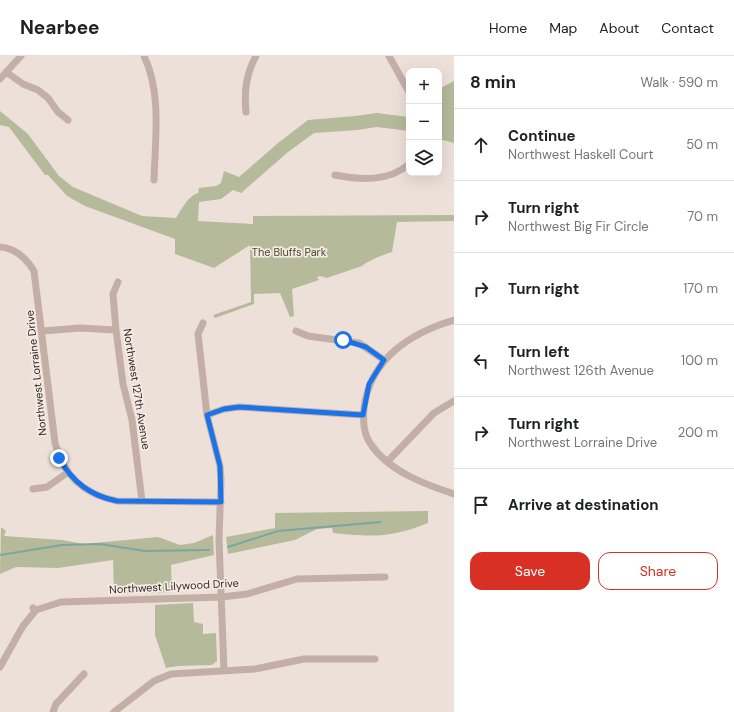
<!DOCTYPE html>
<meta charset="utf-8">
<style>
body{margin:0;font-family:"DM Sans",sans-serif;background:#f6f6f6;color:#202124}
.controls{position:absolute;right:12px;top:12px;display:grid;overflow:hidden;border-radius:8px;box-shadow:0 4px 16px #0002}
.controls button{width:36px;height:36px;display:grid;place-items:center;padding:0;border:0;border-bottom:1px solid #e0e0e0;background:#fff;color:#202124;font:20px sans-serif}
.stop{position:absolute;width:12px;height:12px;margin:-9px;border:3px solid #1a73e8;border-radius:50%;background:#fff}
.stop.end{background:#1a73e8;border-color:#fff;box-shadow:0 1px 4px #0008}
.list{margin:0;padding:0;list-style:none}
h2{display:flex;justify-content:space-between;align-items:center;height:52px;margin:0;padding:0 16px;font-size:17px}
h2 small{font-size:13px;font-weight:400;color:#757577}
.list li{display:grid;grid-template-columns:26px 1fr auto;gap:12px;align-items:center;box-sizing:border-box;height:72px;padding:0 16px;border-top:1px solid #e0e0e0}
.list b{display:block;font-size:15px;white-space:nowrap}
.list p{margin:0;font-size:13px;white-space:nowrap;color:#757577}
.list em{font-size:13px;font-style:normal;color:#757577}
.actions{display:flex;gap:8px;padding:12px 16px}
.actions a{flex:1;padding:9px 0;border:1px solid #d93025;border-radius:12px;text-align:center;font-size:14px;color:#d93025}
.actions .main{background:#d93025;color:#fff}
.icon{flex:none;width:22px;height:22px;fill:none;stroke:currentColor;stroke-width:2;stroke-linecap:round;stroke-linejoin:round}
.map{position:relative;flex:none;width:454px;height:656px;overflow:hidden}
header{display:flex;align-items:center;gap:24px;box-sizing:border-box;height:56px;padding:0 20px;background:#fff;border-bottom:1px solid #e0e0e0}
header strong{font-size:19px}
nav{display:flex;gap:22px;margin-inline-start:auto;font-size:14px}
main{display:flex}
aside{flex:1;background:#fff}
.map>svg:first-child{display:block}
.green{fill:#b5ba9b}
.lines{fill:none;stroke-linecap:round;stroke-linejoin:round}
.stream{stroke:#7ba7a1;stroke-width:2}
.street{stroke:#c4afa7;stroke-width:7}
.route{stroke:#1a73e8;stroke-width:5}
.labels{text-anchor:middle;stroke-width:3.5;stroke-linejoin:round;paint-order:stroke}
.park-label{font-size:11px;fill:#464c2d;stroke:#f6ebe4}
.street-label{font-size:11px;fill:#312826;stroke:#f6ebe4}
</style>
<header>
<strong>Nearbee</strong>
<nav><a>Home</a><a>Map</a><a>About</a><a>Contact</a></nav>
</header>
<main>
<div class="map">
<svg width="454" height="656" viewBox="0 0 454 656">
<rect width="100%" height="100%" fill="#ede0d9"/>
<!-- green -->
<path class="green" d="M454,25v62l-15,-4v-50z
M0,55l28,23 31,42 14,11 69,29 34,2c5,-8 12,-22 22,-25l1,-5 17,-2 5,-3 3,-12 15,6 39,-34 30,-23 47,-4 22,-3 32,4v14l-32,-4 -20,3 -43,3 -26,19 -47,41 -8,-3 -12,9 -22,3 -1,19 55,3v-8l201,-1v6l-57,1 -5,30c-7,2 -25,9 -30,14l-35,12 -7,-2 -3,1 2,3 -27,9 2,27 -4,1 -10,-24 -26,1v10l-39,14 -2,-3 38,-13 -1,-57 -36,23 -39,-14v-15l-90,-33 -18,-10 -19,-21h-3l-36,-48 -9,-2z
M428,455v12c-37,15 -56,14 -95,10l-1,-5 -15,1 -22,11 -67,14 -2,-17 49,-9v-15z
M1,471l5,4 -2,5 58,4 22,4 74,-7 22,8 14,-2 19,-8 1,20 -43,10 1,27 -58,2 -1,-34 -55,8 -42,-1 -16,7z
M193,547l1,19 9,2v10l13,-1 1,28 -5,4 -34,1 -12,2 -11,-33v-30z"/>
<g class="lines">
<!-- stream -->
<path class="stream" d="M228,491l50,-16 103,-9
M0,499l62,-10 38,-1 45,7 64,-1"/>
<!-- street -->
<path class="street" d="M144,0c18,37 11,85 10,124
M389,0l20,36
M6,16l17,12 15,6 10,8 10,14 10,8
M0,23l21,-23
M246,56c-2,-21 0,-38 10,-56
M335,119c25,5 54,7 74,-11
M0,191c16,1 26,11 34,24l21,172c9,33 28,51 62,58l104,1
M118,226l-5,12 3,36 7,54 9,36 10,81
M454,264c-44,13 -84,39 -90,88 -1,11 -1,25 6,35 18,28 54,41 84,51
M203,267l-5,11 9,81 13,51 1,13 -2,61 5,131
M43,275l37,-3 36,2
M296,275l12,5 51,7 25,17
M207,359l17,-6 15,-2 124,8
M387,406l47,-49 20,-12
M33,433l14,-2 20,-14
M36,554l25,-8 161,-5 25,-3 50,-15 88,-2
M0,611l23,-41 13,-16 -3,-2
M53,656l3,-8 28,-30
M114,656l40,-31 17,-7 84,-5 49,-10h71"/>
</g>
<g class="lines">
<!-- route -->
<path class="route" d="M59,402c13,24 31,38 58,43l104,1 -1,-36 -13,-51 17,-6 15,-2 124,8 6,-31 15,-24 -18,-13 -23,-7"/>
</g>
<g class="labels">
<!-- park labels -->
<g class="park-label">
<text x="289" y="200">The Bluffs Park</text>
</g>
<!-- street labels -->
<g class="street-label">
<text transform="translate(36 317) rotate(-96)" y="4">Northwest Lorraine Drive</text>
<text transform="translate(137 333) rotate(81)" y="4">Northwest 127th Avenue</text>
<text transform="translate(174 530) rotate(-3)" y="4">Northwest Lilywood Drive</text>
</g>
</g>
</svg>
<div class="controls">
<button>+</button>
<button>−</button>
<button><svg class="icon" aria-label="layers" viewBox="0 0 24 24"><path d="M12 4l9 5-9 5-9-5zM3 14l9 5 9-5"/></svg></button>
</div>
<div class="stop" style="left:343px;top:284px"></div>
<div class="stop end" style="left:59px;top:402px"></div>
</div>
<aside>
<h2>8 min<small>Walk · 590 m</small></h2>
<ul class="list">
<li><svg class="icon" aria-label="ahead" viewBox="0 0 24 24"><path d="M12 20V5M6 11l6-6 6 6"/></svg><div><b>Continue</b><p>Northwest Haskell Court</p></div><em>50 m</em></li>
<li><svg class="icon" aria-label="right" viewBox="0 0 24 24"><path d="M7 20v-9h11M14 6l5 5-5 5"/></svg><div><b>Turn right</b><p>Northwest Big Fir Circle</p></div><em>70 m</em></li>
<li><svg class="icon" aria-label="right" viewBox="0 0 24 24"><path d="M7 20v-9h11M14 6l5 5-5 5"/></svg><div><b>Turn right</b></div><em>170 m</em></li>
<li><svg class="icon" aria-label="left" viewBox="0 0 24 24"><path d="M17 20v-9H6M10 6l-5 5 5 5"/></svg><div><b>Turn left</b><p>Northwest 126th Avenue</p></div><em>100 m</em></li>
<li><svg class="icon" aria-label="right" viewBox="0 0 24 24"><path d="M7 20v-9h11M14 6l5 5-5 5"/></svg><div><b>Turn right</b><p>Northwest Lorraine Drive</p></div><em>200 m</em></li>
<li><svg class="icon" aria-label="arrive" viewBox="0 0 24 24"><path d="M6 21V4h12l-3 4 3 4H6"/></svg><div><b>Arrive at destination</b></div></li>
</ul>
<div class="actions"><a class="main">Save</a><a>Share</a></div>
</aside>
</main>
